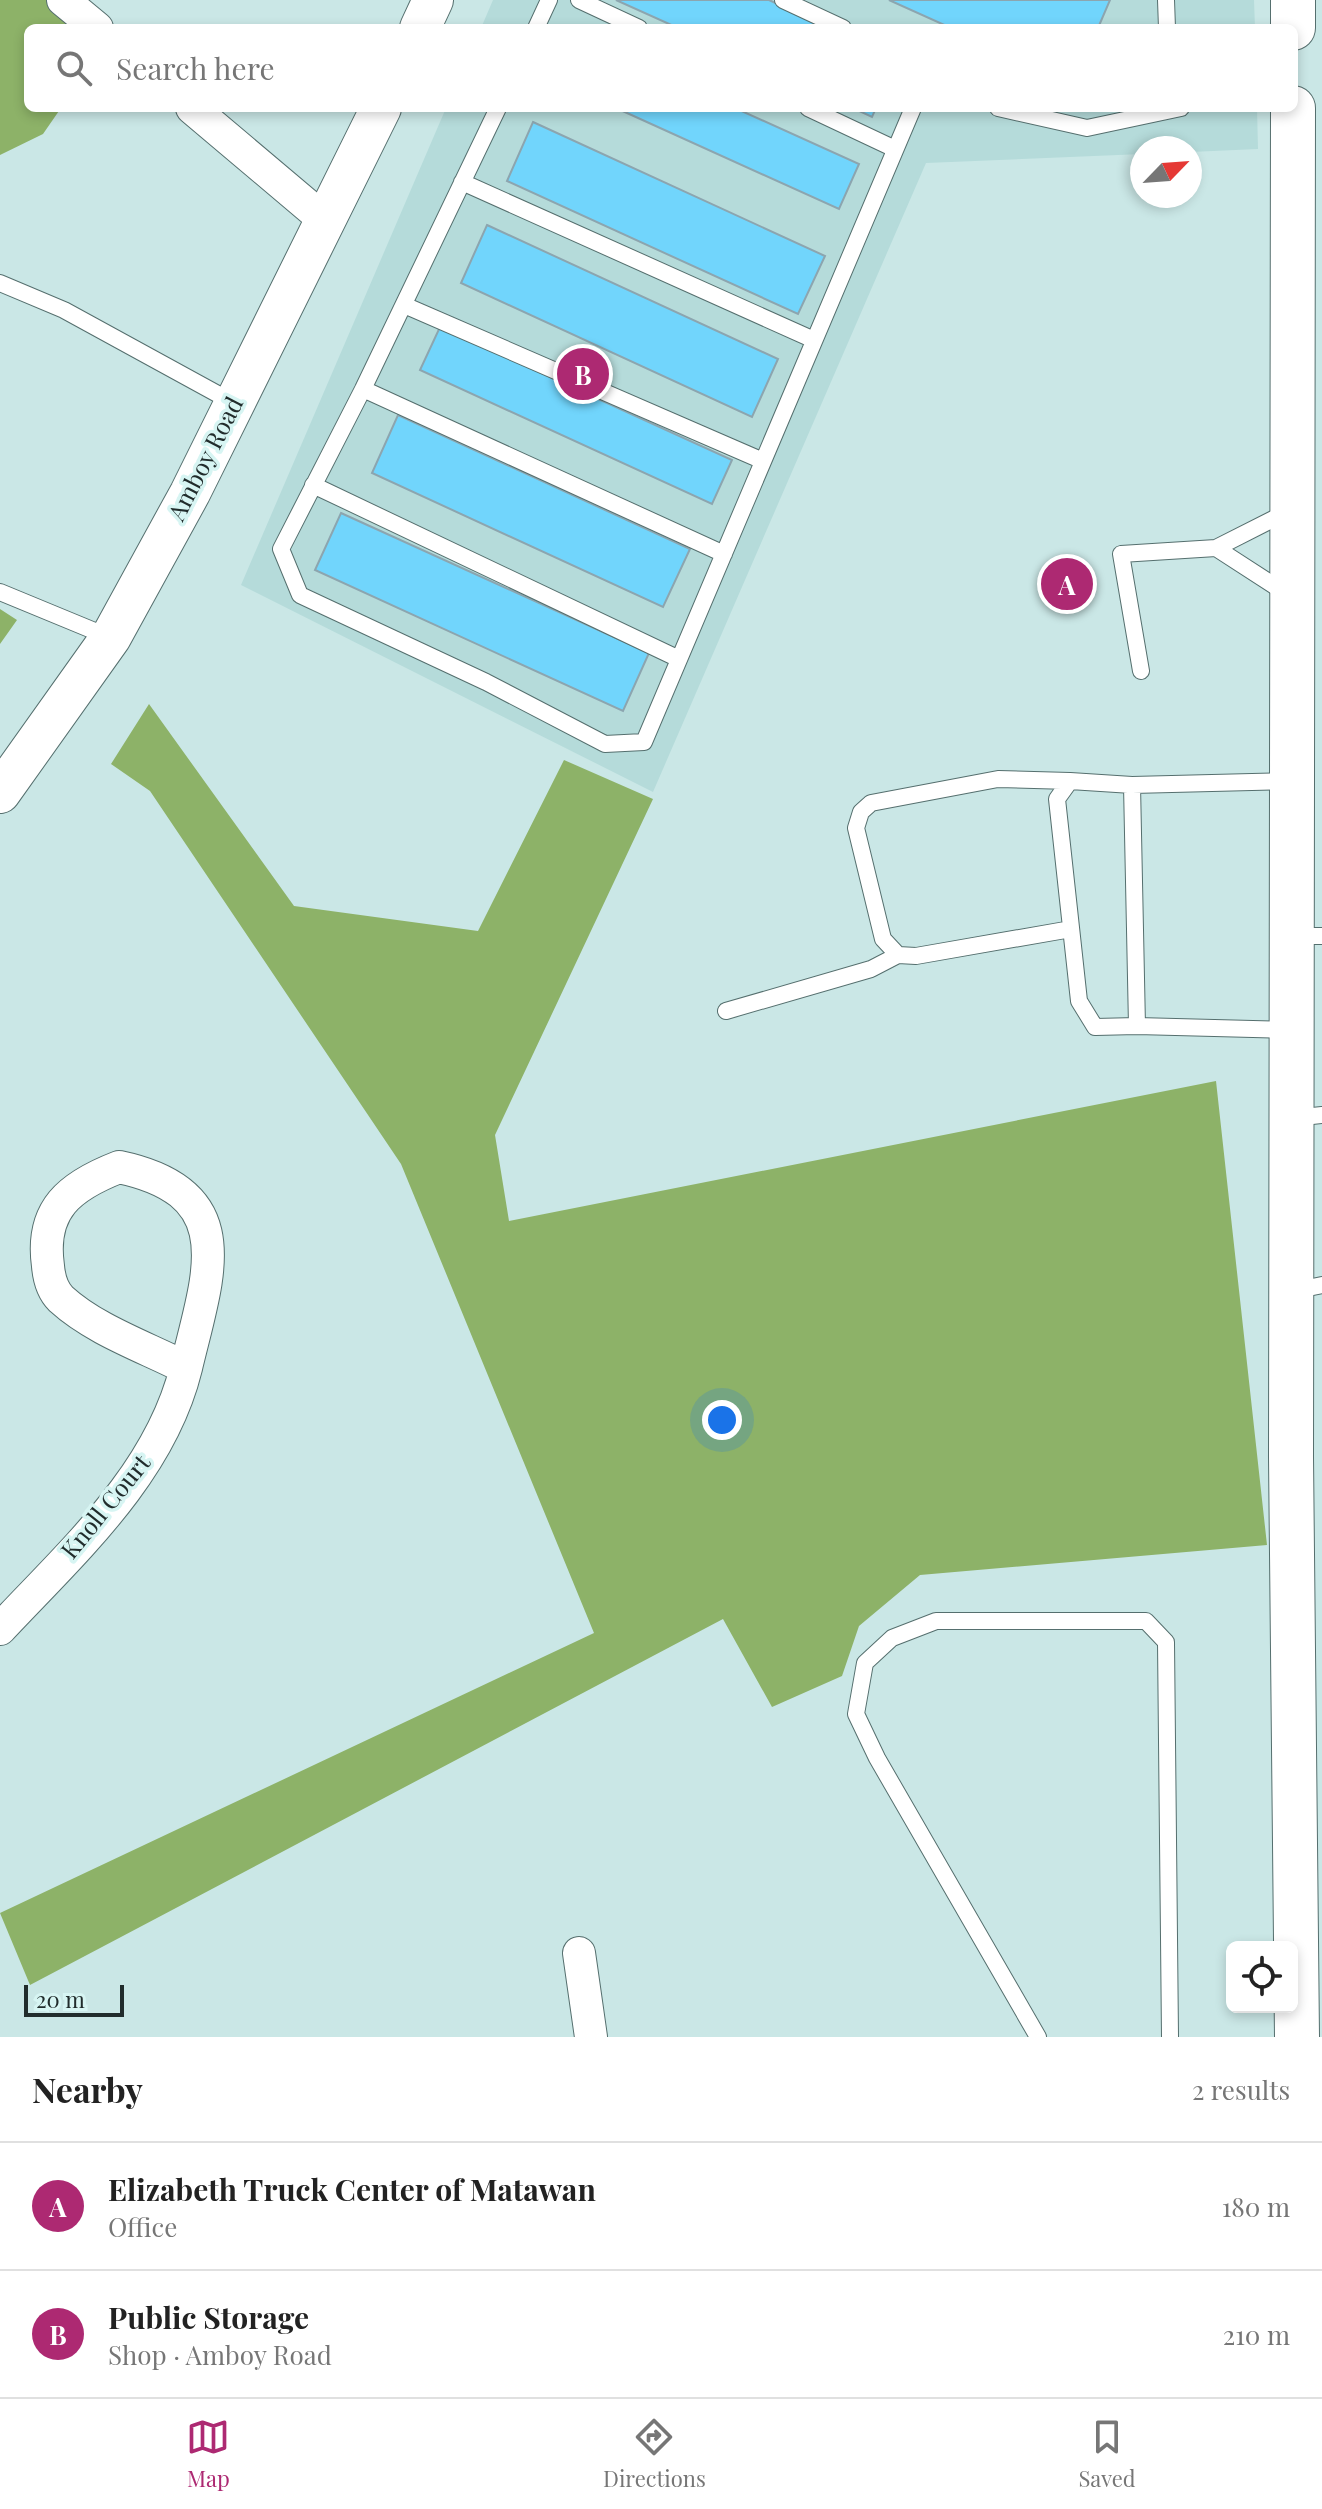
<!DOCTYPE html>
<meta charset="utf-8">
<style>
body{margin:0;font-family:"Playfair Display",serif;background:#f2f2f2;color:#222}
.controls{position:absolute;right:24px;bottom:24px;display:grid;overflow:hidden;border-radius:12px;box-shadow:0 4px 12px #0003}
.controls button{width:72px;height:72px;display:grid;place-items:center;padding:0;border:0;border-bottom:2px solid #e0e0e0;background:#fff;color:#222;font:40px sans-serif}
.compass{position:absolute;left:1130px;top:136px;width:72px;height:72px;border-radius:50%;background:#fff;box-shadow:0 4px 12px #0003;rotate:65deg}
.scale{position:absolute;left:24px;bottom:20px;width:100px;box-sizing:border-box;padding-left:8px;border:4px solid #212c2c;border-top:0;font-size:22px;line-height:28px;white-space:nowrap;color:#212c2c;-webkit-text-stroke:6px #d7f5f3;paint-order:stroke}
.you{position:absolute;left:722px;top:1420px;width:28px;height:28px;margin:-20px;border:6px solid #fff;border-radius:50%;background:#1a73e8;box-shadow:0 0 0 12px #1a73e833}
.badge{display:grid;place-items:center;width:52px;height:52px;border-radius:50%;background:#ad2972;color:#fff;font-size:26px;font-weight:700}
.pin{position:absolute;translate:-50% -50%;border:4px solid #fff;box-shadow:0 2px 8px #0006}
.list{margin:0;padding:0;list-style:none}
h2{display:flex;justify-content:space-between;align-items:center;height:104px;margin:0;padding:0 32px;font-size:34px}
h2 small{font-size:26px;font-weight:400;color:#767676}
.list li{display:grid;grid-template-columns:52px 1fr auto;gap:24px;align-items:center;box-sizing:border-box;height:128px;padding:0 32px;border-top:2px solid #e0e0e0}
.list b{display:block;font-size:30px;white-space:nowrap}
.list p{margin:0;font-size:26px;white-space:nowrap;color:#767676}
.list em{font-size:26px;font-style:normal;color:#767676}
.icon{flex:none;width:44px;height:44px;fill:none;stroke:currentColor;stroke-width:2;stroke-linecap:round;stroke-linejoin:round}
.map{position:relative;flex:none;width:1322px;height:2037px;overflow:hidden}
.search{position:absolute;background:#fff;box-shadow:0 4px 12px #0003;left:24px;right:24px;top:24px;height:88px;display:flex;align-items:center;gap:20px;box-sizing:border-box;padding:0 28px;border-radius:12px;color:#767676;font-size:30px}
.sheet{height:360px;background:#fff}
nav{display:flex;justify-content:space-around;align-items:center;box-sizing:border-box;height:112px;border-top:2px solid #e0e0e0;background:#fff;font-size:22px;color:#767676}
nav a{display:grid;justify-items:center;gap:4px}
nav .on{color:#ad2972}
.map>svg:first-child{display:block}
.built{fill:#b5dbda}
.forest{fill:#8db268}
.building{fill:#71d5fc;stroke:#8ca5af;stroke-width:2}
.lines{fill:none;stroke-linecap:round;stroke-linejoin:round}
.service-casing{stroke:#556f6e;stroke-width:18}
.minor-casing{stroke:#556f6e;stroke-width:34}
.tertiary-casing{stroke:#556f6e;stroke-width:42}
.primary-casing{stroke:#556f6e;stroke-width:46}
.service{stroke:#fff;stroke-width:16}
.minor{stroke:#fff;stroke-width:32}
.tertiary{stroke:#fff;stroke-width:40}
.primary{stroke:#fff;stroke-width:44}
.labels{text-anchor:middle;stroke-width:7;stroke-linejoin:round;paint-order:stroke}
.street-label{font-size:24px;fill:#212c2c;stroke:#d7f5f3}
</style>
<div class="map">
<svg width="1322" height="2037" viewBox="0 0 1322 2037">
<rect width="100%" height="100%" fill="#cae7e6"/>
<!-- built -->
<path class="built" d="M493,0h761l1,28h-774z
M446,108h811l1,41 -68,3v-4h-48v6l-216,9 -273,629 -412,-207z"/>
<!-- forest -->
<path class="forest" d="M0,0h56l34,28h-62v80h33l-18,26 -43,21z
M0,609l17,11 -17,24z
M149,704l145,202 184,25 86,-171 89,39 -158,336 14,86 707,-140 51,464 -347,30 -61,51 -17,50 -70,31 -49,-88 -693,366 -30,-72 594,-280 -193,-469 -251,-373 -39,-27z"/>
<!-- building -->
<path class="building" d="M616,0h153l61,28h-152z
M889,0h221l-12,28h-147z
M616,108h119l124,56 -20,45z
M853,108h23l-4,9z
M533,122l292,134 -27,58 -291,-133z
M487,225l291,134 -26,58 -291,-134z
M440,327l292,133 -20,44 -292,-134z
M398,415l292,134 -27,58 -291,-134z
M341,513l308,140 -26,58 -308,-141z"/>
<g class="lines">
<!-- service casing -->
<g class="service-casing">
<path id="service" d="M579,0l60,28
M783,0l60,28
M1166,0l1,28
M536,28l13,-28
M498,108l-135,281 -82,160 19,46 186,87 119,62 39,-2 269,-634
M808,108l87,41
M998,108l89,20 94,-20
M462,182l352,158
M0,283l64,27 170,93
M404,305l359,156
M363,389l361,165
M313,485l366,174
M0,592l109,45
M1287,594l-71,-46 71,-36
M1141,671l-20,-117 95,-6
M1070,781l-72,-2 -127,24 -10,9 -5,16 27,111 15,16 18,1 155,-27
M1132,785l-62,-4 -13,18 22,202 16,26 42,-1
M1292,936h30
M726,1011l145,-42 27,-14
M1290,1030l-153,-4 -5,-241 158,-4
M1293,1118l29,-3
M1293,1291l29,-6
M1038,2037l-161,-279 -21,-44 9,-51 27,-25 44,-17h210l20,21 4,395"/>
</g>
<!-- minor casing -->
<g class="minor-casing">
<path id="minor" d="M63,0l34,28
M192,108l135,114
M119,1167c124,26 89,108 67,201 -41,-21 -91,-38 -125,-69 -9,-9 -12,-21 -13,-33 -8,-57 22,-80 71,-99z
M0,1629c72,-77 160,-155 186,-261
M579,1953l12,84"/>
</g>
<!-- tertiary casing -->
<g class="tertiary-casing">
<path id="tertiary" d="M420,28l13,-28
M0,793l111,-156 79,-144 191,-385"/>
</g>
<!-- primary casing -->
<g class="primary-casing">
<path id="primary" d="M1293,28v-28
M1293,108l-2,1349 6,580"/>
</g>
<!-- service -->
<use href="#service" class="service"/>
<!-- minor -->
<use href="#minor" class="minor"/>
<!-- tertiary -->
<use href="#tertiary" class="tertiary"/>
<!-- primary -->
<use href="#primary" class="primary"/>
</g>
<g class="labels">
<!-- street labels -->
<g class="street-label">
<text transform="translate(206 459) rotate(-63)" y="8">Amboy Road</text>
<text transform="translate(106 1507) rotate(-51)" y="8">Knoll Court</text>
</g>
</g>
</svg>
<div class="controls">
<button><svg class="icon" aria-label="locate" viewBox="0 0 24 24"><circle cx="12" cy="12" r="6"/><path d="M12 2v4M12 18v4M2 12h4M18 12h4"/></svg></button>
</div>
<svg class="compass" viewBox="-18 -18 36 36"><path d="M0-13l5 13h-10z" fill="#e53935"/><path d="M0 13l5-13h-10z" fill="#767676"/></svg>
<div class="scale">20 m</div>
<div class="you"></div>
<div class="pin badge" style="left:1067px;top:584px">A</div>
<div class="pin badge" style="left:583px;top:374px">B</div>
<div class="search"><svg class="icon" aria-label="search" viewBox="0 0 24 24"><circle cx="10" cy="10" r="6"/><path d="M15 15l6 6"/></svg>Search here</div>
</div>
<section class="sheet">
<h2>Nearby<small>2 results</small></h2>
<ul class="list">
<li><span class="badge">A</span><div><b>Elizabeth Truck Center of Matawan</b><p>Office</p></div><em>180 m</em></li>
<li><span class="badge">B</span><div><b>Public Storage</b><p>Shop · Amboy Road</p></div><em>210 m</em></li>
</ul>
</section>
<nav>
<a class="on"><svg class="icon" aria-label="map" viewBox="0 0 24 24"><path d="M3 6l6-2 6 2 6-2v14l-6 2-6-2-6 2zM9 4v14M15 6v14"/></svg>Map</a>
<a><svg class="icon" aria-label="directions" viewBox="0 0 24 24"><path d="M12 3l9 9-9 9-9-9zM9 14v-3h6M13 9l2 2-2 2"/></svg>Directions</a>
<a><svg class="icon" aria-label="saved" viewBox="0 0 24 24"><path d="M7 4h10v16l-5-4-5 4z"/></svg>Saved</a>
</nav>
